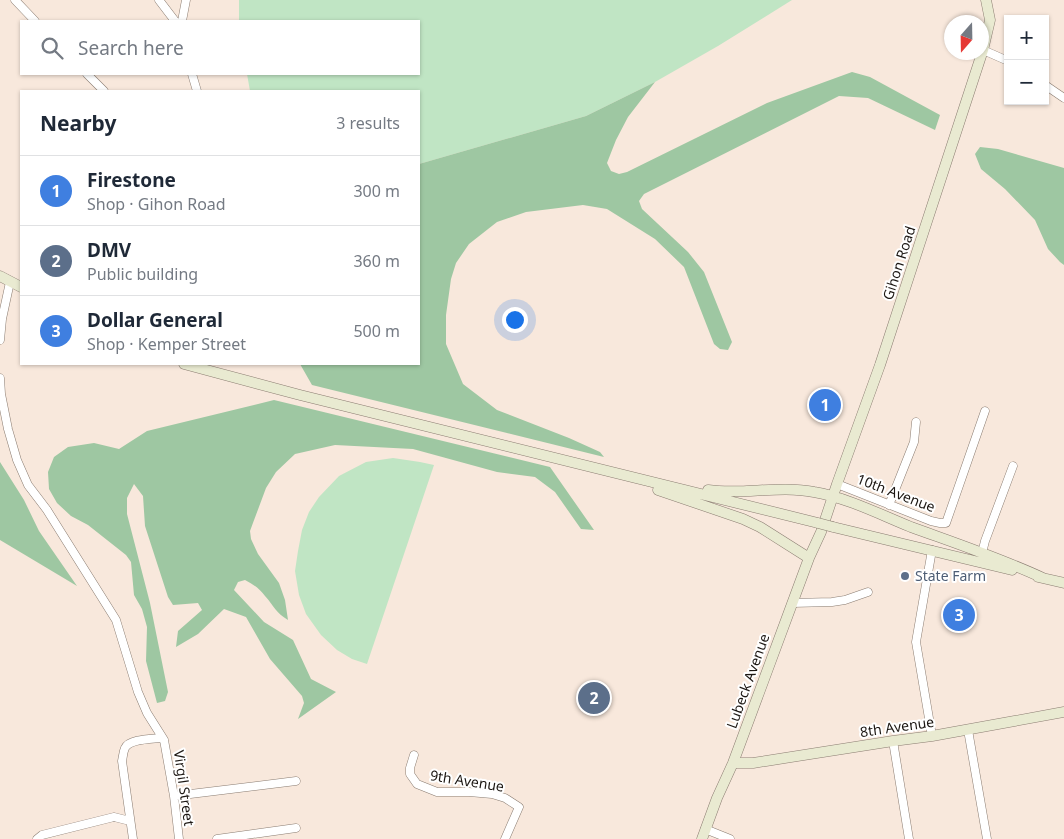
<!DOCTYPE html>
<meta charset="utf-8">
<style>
body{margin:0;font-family:"Noto Sans",sans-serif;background:#f6f6f7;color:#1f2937}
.controls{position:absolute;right:15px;top:15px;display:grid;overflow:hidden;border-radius:0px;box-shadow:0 1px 4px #0004}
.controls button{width:45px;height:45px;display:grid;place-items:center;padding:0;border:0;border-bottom:1px solid #e0e1e3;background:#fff;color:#1f2937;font:25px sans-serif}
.compass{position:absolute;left:944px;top:15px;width:45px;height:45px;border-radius:50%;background:#fff;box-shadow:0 1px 4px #0004;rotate:200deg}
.you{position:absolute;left:514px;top:319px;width:18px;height:18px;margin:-12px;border:4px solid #fff;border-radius:50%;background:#1a73e8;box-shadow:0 0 0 8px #1a73e833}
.badge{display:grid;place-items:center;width:32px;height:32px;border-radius:50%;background:#914a25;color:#fff;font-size:16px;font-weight:700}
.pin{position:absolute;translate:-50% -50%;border:2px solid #fff;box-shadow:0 1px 5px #0006}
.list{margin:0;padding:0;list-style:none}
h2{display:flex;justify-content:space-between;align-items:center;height:65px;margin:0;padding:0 20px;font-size:21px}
h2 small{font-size:16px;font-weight:400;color:#747a83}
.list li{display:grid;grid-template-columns:32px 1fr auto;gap:15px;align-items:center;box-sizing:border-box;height:70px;padding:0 20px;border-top:1px solid #e0e1e3}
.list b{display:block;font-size:19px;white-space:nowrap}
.list p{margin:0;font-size:16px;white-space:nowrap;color:#747a83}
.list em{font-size:16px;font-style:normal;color:#747a83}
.icon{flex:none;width:28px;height:28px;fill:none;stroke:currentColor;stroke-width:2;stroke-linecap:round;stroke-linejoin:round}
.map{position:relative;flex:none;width:1064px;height:839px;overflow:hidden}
.search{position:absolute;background:#fff;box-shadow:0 1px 4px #0004;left:20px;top:20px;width:400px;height:55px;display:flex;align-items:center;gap:12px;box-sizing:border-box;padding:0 18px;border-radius:0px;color:#747a83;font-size:19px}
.panel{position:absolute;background:#fff;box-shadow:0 1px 4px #0004;left:20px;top:90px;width:400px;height:275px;border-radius:0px}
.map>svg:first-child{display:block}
.green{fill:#c0e5c4}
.forest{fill:#9ec7a2}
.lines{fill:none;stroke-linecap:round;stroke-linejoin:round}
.street-casing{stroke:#8a7c71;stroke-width:9}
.secondary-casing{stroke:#8a7c71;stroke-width:11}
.street{stroke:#fff;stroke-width:8}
.secondary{stroke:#e9ead1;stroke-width:10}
.secondary-bridge-casing{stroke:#8a7c71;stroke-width:11;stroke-linecap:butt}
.secondary-bridge{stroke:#e9ead1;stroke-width:10}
.service-dot{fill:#5c6f8a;stroke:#fff;stroke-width:2}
.labels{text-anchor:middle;stroke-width:4;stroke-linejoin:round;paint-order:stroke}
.street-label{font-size:14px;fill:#1c1713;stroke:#fff}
.service-label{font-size:14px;fill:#4e5e75;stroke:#fff;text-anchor:start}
</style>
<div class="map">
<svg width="1064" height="839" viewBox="0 0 1064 839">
<rect width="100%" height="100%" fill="#f8e8dc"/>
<!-- green -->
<path class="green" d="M239,0h553l-74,46 -63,36 -69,34 -167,48v-73h-169l-3,-17h172v-53h-180z
M393,458l27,4 14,3 -67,199 -15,-5 -15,-9 -16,-15 -15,-21 -7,-19 -4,-24 3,-20 4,-21 7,-18 10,-15 20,-21 27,-14z"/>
<!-- forest -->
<path class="forest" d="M852,72l18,5 70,38 -5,15 -67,-32 -29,-2 -195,98 -5,7 3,8 46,43 16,20 28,70 -4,8 -8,-1 -6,-5 -30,-77 -29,-28 -48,-30 -24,-4 -57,7 -29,10 -28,22 -13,19 -5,16 -5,36v29l17,40 34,26 72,28 31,14 4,5 -292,-72 -12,-21h119v-200l167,-48 69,-34 -27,35 -12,23 -9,23 4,8 8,3 8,-2 140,-69z
M980,147l18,2 66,19v97l-4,-3 -12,-13 -13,-29 -30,-31 -24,-20 -6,-15z
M274,400l276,67 44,63 -13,-1 -26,-37 -20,-15 -38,-5 -84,-23 -78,-4 -40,9 -19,18 -10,16 -16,43 1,8 7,15 21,29 6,17 3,20c-12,-7 -14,-14 -23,-24 -5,-7 -12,-12 -20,-16l-7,2 -4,8 30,32 29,18 18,39 25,13 -38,27 6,-16 -2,-7 -32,-37 -24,-42 -22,-8 -26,25 -22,13 2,-16 24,-21 -4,-7 -25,2 -5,-8 -23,-71 -2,-30 -9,-12 -7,14v16l23,89 18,89 -3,9 -8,2 -11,-42 1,-34 -5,-18 -8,-14 -3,-33 -5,-7 -38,-30 -17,-9 -14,-13 -8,-14 -1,-17 6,-15 14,-10 26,-4 25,6 28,-18z
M0,462l24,38 15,31 38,55 -77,-46z"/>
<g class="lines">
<!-- street casing -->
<g class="street-casing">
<path id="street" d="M15,0l20,21
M159,0l16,21
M182,21l4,-21
M983,50l25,11
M87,74l17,17
M192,74l5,17
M1045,85l19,13
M0,340l2,-21 8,-37
M0,378l1,16 7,35 9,31 11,25 19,25 69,110 22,72 9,21 17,27 10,56 5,43
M837,484l94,37 9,2h6l39,-112
M889,505l25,-63 2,-20
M982,553l3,-12 28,-75
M792,603l40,-1 13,-2 23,-8
M968,730l19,109
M932,736l-16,-94 16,-92
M893,741l16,98
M414,755l-4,13v6l7,10 20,8h32l23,2 13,4 14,9 -14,32
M174,796l122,-15
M705,829l25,10
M37,839l5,-4 72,-18 16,4
M133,839l-11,-78c1,-4 1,-9 3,-13 4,-9 26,-9 35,-10l4,2
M217,839l79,-11"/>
</g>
<!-- secondary casing -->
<g class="secondary-casing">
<path id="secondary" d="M0,276l21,11
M184,364l116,31 518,128
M658,490l85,29 17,8 49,31
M708,490c35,5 71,-5 106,2 34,6 65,22 97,35 44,16 89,31 132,51
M833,527l179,43
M1038,577l26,6
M733,763h20l140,-22 39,-5 132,-24
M702,839l15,-41 16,-35 76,-205 12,-26 16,-48 43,-119 103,-315 7,-30 -4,-20"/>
</g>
<!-- street -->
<use href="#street" class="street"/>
<!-- secondary -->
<use href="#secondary" class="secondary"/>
<!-- secondary-bridge casing -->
<g class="secondary-bridge-casing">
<path id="secondary-bridge" d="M818,523l15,4"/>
</g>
<!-- secondary-bridge -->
<use href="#secondary-bridge" class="secondary-bridge"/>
</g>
<!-- markers -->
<circle class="service-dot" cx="905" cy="576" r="5"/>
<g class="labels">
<!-- street labels -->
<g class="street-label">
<text transform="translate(899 263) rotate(-72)" y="5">Gihon Road</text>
<text transform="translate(896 493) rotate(21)" y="5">10th Avenue</text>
<text transform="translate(748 681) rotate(-70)" y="5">Lubeck Avenue</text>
<text transform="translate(897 727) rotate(-8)" y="5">8th Avenue</text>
<text transform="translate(467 781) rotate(9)" y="5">9th Avenue</text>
<text transform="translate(184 788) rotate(82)" y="5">Virgil Street</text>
</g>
<!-- service labels -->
<g class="service-label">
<text x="915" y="581">State Farm</text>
</g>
</g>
</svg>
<div class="controls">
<button>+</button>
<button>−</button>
</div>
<svg class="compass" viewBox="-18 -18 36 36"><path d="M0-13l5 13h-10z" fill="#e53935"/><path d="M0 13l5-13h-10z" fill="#747a83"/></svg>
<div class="you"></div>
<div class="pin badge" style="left:825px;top:405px;background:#3f7fe0">1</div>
<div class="pin badge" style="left:594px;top:698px;background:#5c6f8a">2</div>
<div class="pin badge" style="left:959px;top:615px;background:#3f7fe0">3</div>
<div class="search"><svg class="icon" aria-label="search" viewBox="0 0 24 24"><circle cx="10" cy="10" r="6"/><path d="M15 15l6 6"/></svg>Search here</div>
<section class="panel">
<h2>Nearby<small>3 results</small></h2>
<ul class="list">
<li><span class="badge" style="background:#3f7fe0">1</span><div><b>Firestone</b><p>Shop · Gihon Road</p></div><em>300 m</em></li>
<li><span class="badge" style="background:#5c6f8a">2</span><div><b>DMV</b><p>Public building</p></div><em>360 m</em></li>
<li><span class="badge" style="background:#3f7fe0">3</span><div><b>Dollar General</b><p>Shop · Kemper Street</p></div><em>500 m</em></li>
</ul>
</section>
</div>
